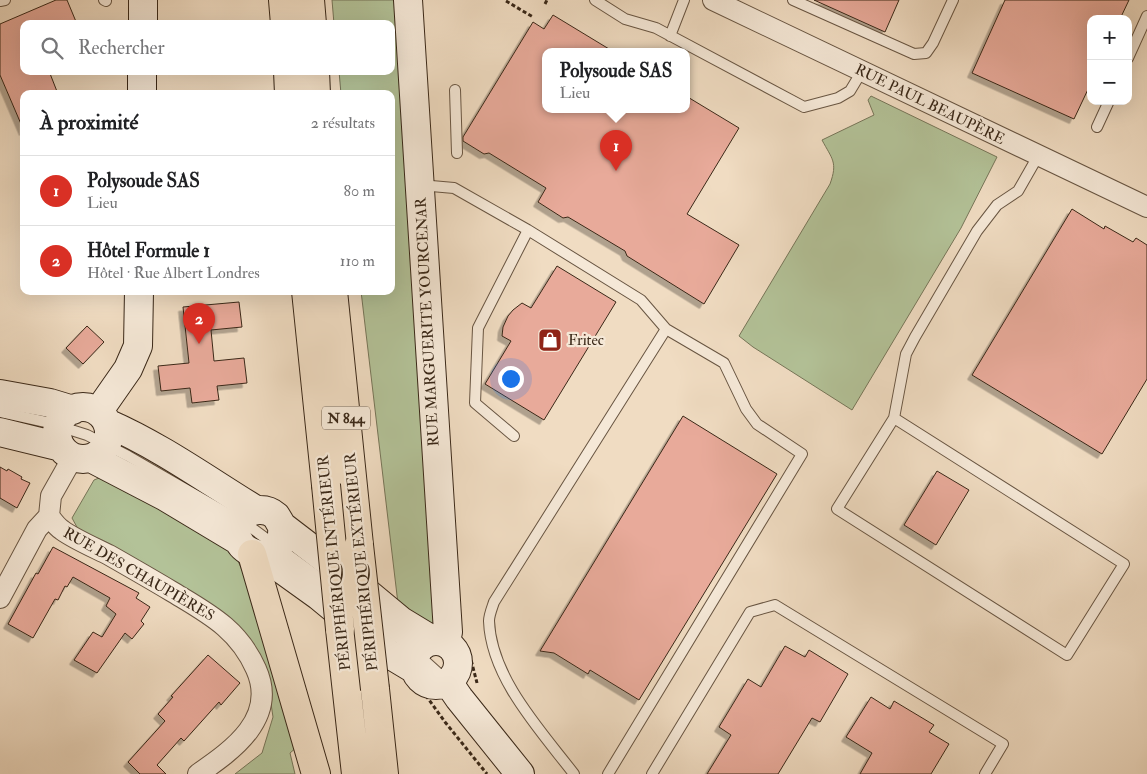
<!DOCTYPE html>
<html lang="fr">
<meta charset="utf-8">
<style>
body{margin:0;font-family:"IM FELL Double Pica",serif;background:#f6f6f6;color:#202124}
.controls{position:absolute;right:15px;top:15px;display:grid;overflow:hidden;border-radius:10px;box-shadow:0 5px 20px #0002}
.controls button{width:45px;height:45px;display:grid;place-items:center;padding:0;border:0;border-bottom:1px solid #e0e0e0;background:#fff;color:#202124;font:25px sans-serif}
.you{position:absolute;left:510px;top:378px;width:18px;height:18px;margin:-12px;border:4px solid #fff;border-radius:50%;background:#1a73e8;box-shadow:0 0 0 8px #1a73e833}
.badge{display:grid;place-items:center;width:32px;height:32px;border-radius:50%;background:#d93025;color:#fff;font-size:16px;font-weight:700}
.pin{position:absolute;translate:-50% -41px;filter:drop-shadow(0 1px 2px #0008)}
.pin::after{content:'';position:absolute;top:26px;width:18px;height:15px;background:inherit;clip-path:polygon(0 0,100% 0,50% 100%)}
.popup{position:absolute;left:542px;top:48px;width:148px;height:65px;box-sizing:border-box;display:grid;place-content:center;border-radius:10px;background:#fff;filter:drop-shadow(0 1px 4px #0005);font-size:16px;white-space:nowrap;color:#757577}
.popup b{font-size:19px;color:#202124}
.popup::after{content:'';position:absolute;left:50%;top:100%;margin-left:-10px;border:10px solid transparent;border-top-color:#fff}
.list{margin:0;padding:0;list-style:none}
h2{display:flex;justify-content:space-between;align-items:center;height:65px;margin:0;padding:0 20px;font-size:21px}
h2 small{font-size:16px;font-weight:400;color:#757577}
.list li{display:grid;grid-template-columns:32px 1fr auto;gap:15px;align-items:center;box-sizing:border-box;height:70px;padding:0 20px;border-top:1px solid #e0e0e0}
.list b{display:block;font-size:19px;white-space:nowrap}
.list p{margin:0;font-size:16px;white-space:nowrap;color:#757577}
.list em{font-size:16px;font-style:normal;color:#757577}
.icon{flex:none;width:28px;height:28px;fill:none;stroke:currentColor;stroke-width:2;stroke-linecap:round;stroke-linejoin:round}
.map{position:relative;flex:none;width:1147px;height:774px;overflow:hidden}
.search{position:absolute;background:#fff;box-shadow:0 5px 20px #0002;left:20px;top:20px;width:375px;height:55px;display:flex;align-items:center;gap:12px;box-sizing:border-box;padding:0 18px;border-radius:10px;color:#757577;font-size:19px}
.panel{position:absolute;background:#fff;box-shadow:0 5px 20px #0002;left:20px;top:90px;width:375px;height:205px;border-radius:10px}
.map>svg:first-child{display:block}
.green{fill:#b3c298;stroke:#767558}
.building{fill:#e8aa9a;stroke:#3a2818;filter:url(#shadow)}
.lines{fill:none;stroke-linecap:round;stroke-linejoin:round}
.lane-casing{stroke:#685542;stroke-width:12}
.street-casing{stroke:#685542;stroke-width:22}
.secondary-casing{stroke:#3a2818;stroke-width:30}
.highway-casing{stroke:#3a2818;stroke-width:30}
.path{stroke:#3a2818;stroke-width:3;stroke-dasharray:4 2.5;stroke-linecap:butt}
.lane{stroke:#f5e8d7;stroke-width:10}
.street{stroke:#f5e8d7;stroke-width:20}
.secondary{stroke:#f5e8d7;stroke-width:28}
.highway{stroke:#f0dcc2;stroke-width:28}
.highway-bridge-casing{stroke:#3a2818;stroke-width:30;stroke-linecap:butt}
.highway-bridge{stroke:#f0dcc2;stroke-width:28}
.labels{text-anchor:middle;stroke-width:4.5;stroke-linejoin:round;paint-order:stroke}
.shield{fill:#f5e8d7;stroke:#726251;stroke-width:1}
.shield-label{font-size:14px;font-weight:bold;fill:#3a2818}
.street-label{font-size:15px;fill:#3a2818;stroke:#f5e8d7}
.poi-label{font-size:15px;fill:#3a2818;stroke:#f5e8d7;text-anchor:start}
</style>
<div class="map">
<svg width="1147" height="774" viewBox="0 0 1147 774">
<defs>
<filter id="shadow"><feDropShadow dx="-4.5" dy="4.5" stdDeviation="0" flood-color="#0004"/></filter>
</defs>
<rect width="100%" height="100%" fill="#f0dcc2"/>
<filter id="stains"><feTurbulence type="fractalNoise" baseFrequency=".004" numOctaves="4"/><feColorMatrix values="0 0 0 0 .2 0 0 0 0 .09 0 0 0 0 .02 0 0 0 .5 -.17"/></filter>
<radialGradient id="worn" r=".72"><stop offset=".6" stop-color="#630" stop-opacity="0"/><stop offset="1" stop-color="#630" stop-opacity=".3"/></radialGradient>
<!-- green -->
<path class="green" d="M332,0h69l38,628 -38,1 -40,-338h30v-197h-50l-2,-23h52v-47h-57z
M871,96l126,61 -36,71 -109,182 -99,-63 -14,-11 91,-152c8,-22 2,-25 -8,-44l52,-25 -6,-15z
M104,476l130,76 22,50 41,145 -7,6 5,21h-60l27,-21 11,-36 -6,-40 -22,-39 -167,-109 -6,-11 22,-38z"/>
<!-- building -->
<path class="building" d="M56,0h11l10,24h-53v47h25l9,23h-34v37l-24,-56v-51z
M814,0h85l-14,32z
M1005,0h124l-9,19h-29v64l-17,36 -102,-46z
M553,15l61,37h-68v58h140v-14l53,32 -52,86 52,31 -35,59 -77,-48 -2,-5 -57,-34 -5,1 -25,-16 8,-14 -57,-35 -5,1 -21,-13v-4l70,-115 11,7z
M1072,209l32,20 1,-3 28,16 3,-4 11,7v134l-45,75 -130,-79z
M557,266l59,36 -72,118 -59,-36 26,-43 -9,-5 1,-9 5,-11 5,-6 9,-7 9,5z
M239,302l3,25 -31,3 3,31 30,-3 3,25 -30,3 2,14 -27,3 -2,-15 -29,3 -3,-25 31,-3 -6,-56z
M87,326l17,16 -21,22 -17,-16z
M683,416l94,58 -138,226 -49,-30 -2,4 -34,-21 -14,-2z
M0,467l7,4 1,-2 14,8 -1,2 9,4 -13,25 -17,-10z
M937,471l32,19 -33,55 -32,-20z
M53,547l86,46 -3,5 14,9 -9,14 3,3 -12,15 -7,-6 -28,40 -23,-13 19,-28 9,5 14,-23 -10,-8 4,-8 -37,-21 -6,10 -2,-1 -7,14 -3,-1 -22,39 -25,-14 28,-51 2,1z
M785,646l20,11 4,-7 39,24 -28,48 -8,-4 -34,56h-71l24,-39 -12,-8 29,-48 13,8z
M208,655l32,28 -19,22 -2,-3 -35,39 -3,-3 -24,27 9,9h-26l-12,-12 37,-41 -7,-7 15,-17 -2,-1z
M871,697l19,12 4,-8 40,24 -5,7 20,12 -18,30h-71l12,-21 -26,-16z"/>
<g class="lines">
<!-- lane casing -->
<g class="lane-casing">
<path id="lane" d="M104,0l2,1
M595,0l30,19 31,9 148,79 34,-9 12,-7 12,-20
M793,0l121,54 12,-1 7,-10 20,-43
M0,1l5,-1
M670,36l14,-36
M1128,58l19,-42
M455,90l2,63
M1097,127l12,-26
M420,185l34,3 74,42 113,70 25,29 58,34 22,46 11,15 45,30 -194,320
M0,412l46,10 41,13 41,21 121,70 83,61
M894,418l230,146 -57,91 -230,-146 57,-91 12,-64 9,-17 62,-106 20,-26 21,-14 20,-35
M514,436l-39,-33 3,-75 50,-98
M371,617l34,26 43,39
M574,774c-33,-43 -83,-96 -85,-153 0,-6 3,-13 5,-19l172,-273
M652,774l98,-162 25,-7 228,139 -18,30"/>
</g>
<!-- street casing -->
<g class="street-casing">
<path id="street" d="M713,0l434,207
M49,516c4,5 8,11 13,14 12,9 33,18 47,25 21,12 42,24 62,36 36,22 67,37 85,78 22,49 -23,81 -58,105
M0,598l37,-69 12,-13 2,-20 22,-39"/>
</g>
<!-- secondary casing -->
<g class="secondary-casing">
<path id="secondary" d="M408,0l40,632 -3,11
M143,24v-24
M142,94v-23
M0,394l50,9 23,7
M57 433a26 26 0 1 1 52 0a26 26 0 1 1-52 0Z
M98,412l30,-43 10,-23 1,-55
M107,423c53,23 100,57 149,87
M0,432l61,15
M91,458l73,38 75,45
M282,526c4,53 -68,22 -38,-9 8,-9 23,-9 32,-1 2,3 4,7 6,10l60,46 59,49 33,20
M262,555l57,41 70,58 25,15
M414 663a22 22 0 1 1 44 0a22 22 0 1 1-44 0Z
M448,682l11,16 61,76"/>
</g>
<!-- highway casing -->
<g class="highway-casing">
<path id="highway" d="M283,0l2,24
M310,0l2,24
M288,71l1,23
M315,71l1,23
M306,291l20,194
M333,291l26,254
M252,554l64,220
M340,629l16,145
M375,689l9,85"/>
</g>
<!-- path -->
<path class="path" d="M506,1l27,16
M545,4l2,-4
M468,648l9,35
M422,690l23,32 42,52"/>
<!-- lane -->
<use href="#lane" class="lane"/>
<!-- street -->
<use href="#street" class="street"/>
<!-- secondary -->
<use href="#secondary" class="secondary"/>
<!-- highway -->
<use href="#highway" class="highway"/>
<!-- highway-bridge casing -->
<g class="highway-bridge-casing">
<path id="highway-bridge" d="M326,485l14,144
M359,545l16,144"/>
</g>
<!-- highway-bridge -->
<use href="#highway-bridge" class="highway-bridge"/>
</g>
<!-- icons -->
<defs>
<g id="shop-square" transform="scale(1.25)"><rect x="-9" y="-9" width="18" height="18" rx="4" fill="#8f2418" stroke="#f5e8d7"/><path d="M-5-2.5h2.3a2.7 3.5 0 0 1 5.4 0H5L5.5 6h-11ZM-1.5-2.5h3a1.5 2.3 0 0 0-3 0Z" fill="#fff"/></g>
</defs>
<g fill-rule="evenodd">
<use href="#shop-square" x="550" y="340"/>
</g>
<g class="labels">
<!-- shield labels -->
<rect class="shield" x="322" y="406.5" width="48" height="23" rx="4"/>
<g class="shield-label">
<text x="346" y="423">N 844</text>
</g>
<!-- street labels -->
<g class="street-label">
<text transform="translate(930 104) rotate(26)" y="5">RUE PAUL BEAUPÈRE</text>
<text transform="translate(427 322) rotate(-93)" y="5">RUE MARGUERITE YOURCENAR</text>
<text transform="translate(361 562) rotate(-96)" y="5">PÉRIPHÉRIQUE EXTÉRIEUR</text>
<text transform="translate(334 563) rotate(-96)" y="5">PÉRIPHÉRIQUE INTÉRIEUR</text>
<text transform="translate(139 574) rotate(30)" y="5">RUE DES CHAUPIÈRES</text>
</g>
<!-- poi labels -->
<g class="poi-label">
<text x="568" y="345">Fritec</text>
</g>
</g>
<rect width="100%" height="100%" filter="url(#stains)"/>
<rect width="100%" height="100%" fill="url(#worn)"/>
</svg>
<div class="controls">
<button>+</button>
<button>−</button>
</div>
<div class="you"></div>
<div class="pin badge" style="left:616px;top:171px">1</div>
<div class="popup"><b>Polysoude SAS</b>Lieu</div>
<div class="pin badge" style="left:199px;top:344px">2</div>
<div class="search"><svg class="icon" aria-label="search" viewBox="0 0 24 24"><circle cx="10" cy="10" r="6"/><path d="M15 15l6 6"/></svg>Rechercher</div>
<section class="panel">
<h2>À proximité<small>2 résultats</small></h2>
<ul class="list">
<li><span class="badge">1</span><div><b>Polysoude SAS</b><p>Lieu</p></div><em>80 m</em></li>
<li><span class="badge">2</span><div><b>Hôtel Formule 1</b><p>Hôtel · Rue Albert Londres</p></div><em>110 m</em></li>
</ul>
</section>
</div>
